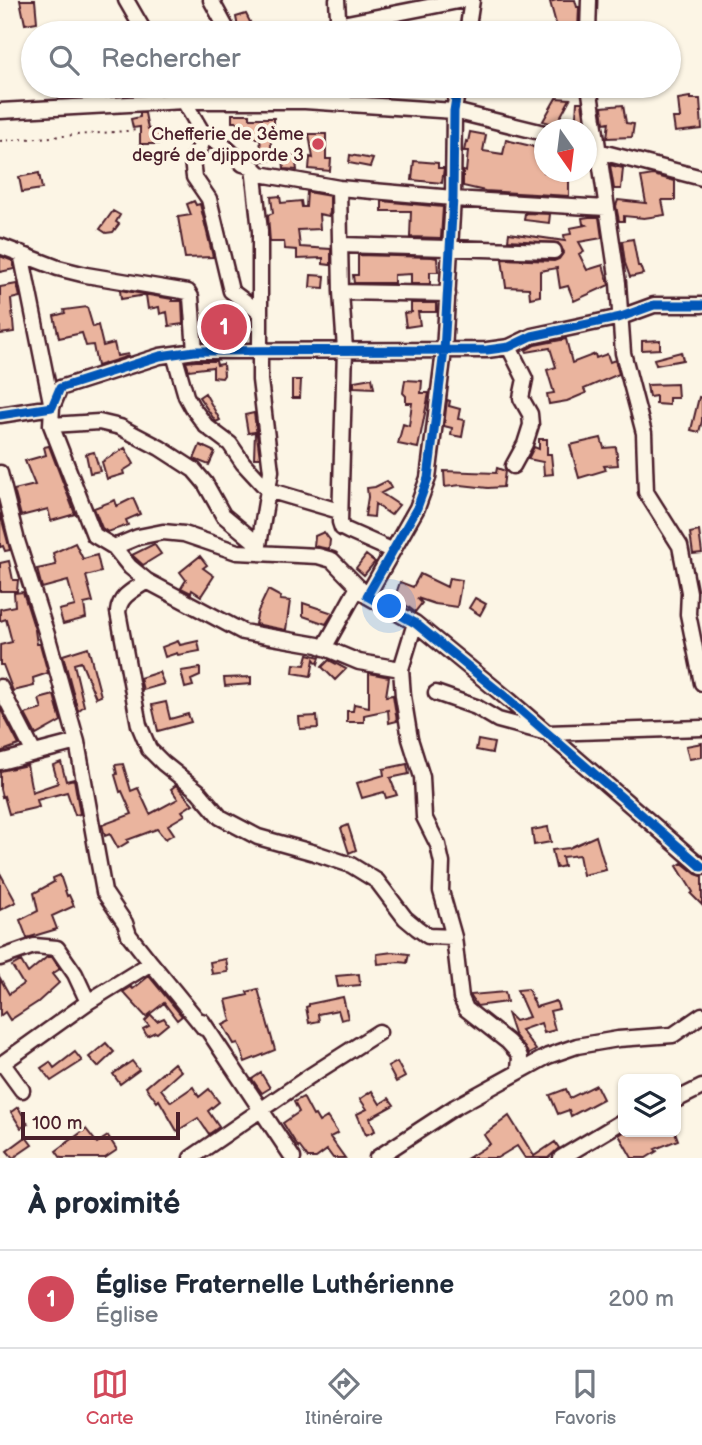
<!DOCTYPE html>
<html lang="fr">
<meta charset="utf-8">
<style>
body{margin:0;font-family:"Balsamiq Sans",sans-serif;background:#f6f6f7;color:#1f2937}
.controls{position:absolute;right:21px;bottom:21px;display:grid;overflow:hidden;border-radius:10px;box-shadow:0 2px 5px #0004}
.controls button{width:63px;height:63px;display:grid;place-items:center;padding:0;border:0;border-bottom:2px solid #e0e1e3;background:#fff;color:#1f2937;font:35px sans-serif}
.compass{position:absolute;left:534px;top:119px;width:63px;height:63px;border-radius:50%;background:#fff;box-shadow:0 2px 5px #0004;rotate:166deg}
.scale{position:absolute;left:21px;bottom:18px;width:159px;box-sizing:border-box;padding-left:7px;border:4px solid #4a1f2b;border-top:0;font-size:19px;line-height:24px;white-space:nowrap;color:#4a1f2b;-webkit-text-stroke:5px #fcf5e5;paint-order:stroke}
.you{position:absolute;left:390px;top:607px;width:24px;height:24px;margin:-18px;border:5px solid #fff;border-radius:50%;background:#1a73e8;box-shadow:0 0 0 10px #1a73e833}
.badge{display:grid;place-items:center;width:46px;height:46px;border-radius:50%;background:#d1495b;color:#fff;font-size:23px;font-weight:700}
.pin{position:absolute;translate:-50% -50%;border:4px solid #fff;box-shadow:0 2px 7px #0006}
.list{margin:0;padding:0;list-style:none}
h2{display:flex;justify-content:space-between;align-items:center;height:91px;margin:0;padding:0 28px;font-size:30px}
h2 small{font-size:23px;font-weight:400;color:#747a83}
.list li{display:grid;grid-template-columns:46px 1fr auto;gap:21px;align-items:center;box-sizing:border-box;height:98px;padding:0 28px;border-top:2px solid #e0e1e3}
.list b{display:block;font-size:26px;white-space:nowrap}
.list p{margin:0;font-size:23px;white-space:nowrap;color:#747a83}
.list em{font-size:23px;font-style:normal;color:#747a83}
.icon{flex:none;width:38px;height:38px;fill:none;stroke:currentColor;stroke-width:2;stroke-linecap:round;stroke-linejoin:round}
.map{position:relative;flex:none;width:702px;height:1158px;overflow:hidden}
.search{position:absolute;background:#fff;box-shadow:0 2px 5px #0004;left:21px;right:21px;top:21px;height:77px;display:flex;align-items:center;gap:18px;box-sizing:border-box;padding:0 24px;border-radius:38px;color:#747a83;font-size:26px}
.sheet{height:189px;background:#fff}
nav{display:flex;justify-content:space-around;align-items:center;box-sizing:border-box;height:98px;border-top:2px solid #e0e1e3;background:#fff;font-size:19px;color:#747a83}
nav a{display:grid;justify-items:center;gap:4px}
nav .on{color:#d1495b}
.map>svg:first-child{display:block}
.building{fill:#eab49e;stroke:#4a1f2b;stroke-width:2}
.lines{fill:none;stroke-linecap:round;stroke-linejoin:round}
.minor-casing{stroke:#4a1f2b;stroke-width:19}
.path{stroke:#4a1f2b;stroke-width:2;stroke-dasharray:2 5;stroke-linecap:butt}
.minor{stroke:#fcf5e5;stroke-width:14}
.cycleway-casing{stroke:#fcf5e5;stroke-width:13}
.cycleway{stroke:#0057b8;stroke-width:9}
.poi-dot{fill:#d1495b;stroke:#fcf5e5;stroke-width:2.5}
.labels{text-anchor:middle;stroke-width:7;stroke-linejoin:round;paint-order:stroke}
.poi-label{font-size:18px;fill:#4a1f2b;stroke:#fcf5e5;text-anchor:end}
</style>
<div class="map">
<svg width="702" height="1158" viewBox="0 0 702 1158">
<rect width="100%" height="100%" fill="#fcf5e5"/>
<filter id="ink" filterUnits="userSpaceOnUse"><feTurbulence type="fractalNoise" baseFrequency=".0143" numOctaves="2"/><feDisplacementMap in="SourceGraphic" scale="14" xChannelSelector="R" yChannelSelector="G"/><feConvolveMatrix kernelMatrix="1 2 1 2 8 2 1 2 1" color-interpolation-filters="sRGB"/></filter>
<g filter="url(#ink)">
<!-- building -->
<path class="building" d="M20,0h15l2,22 -12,2z
M556,0h19l2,7h2l-1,24 -6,1 -1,-5 -13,4 -8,-29z
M246,14l6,12 29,-2 2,9h-44l-3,-16z
M119,86h45v5l-44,4z
M690,97v2h10l2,30 -27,3 -2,-14h7l-2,-19z
M556,98l14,1 -14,26 -13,-4z
M577,102h5l4,28h-11z
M623,105l3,18 8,1 -2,13 -25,1 2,-16 -5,1 -2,-16z
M140,113h5l3,16h11l1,15h-20v-17l-7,1 -2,-9 9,-2z
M232,114h18v4h24v10h-4l2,32 -10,1 -2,-23h-23v-16h-5z
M470,132l16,3 -3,16 20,3 3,-14 25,6 13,6v20h12l1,4 12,-2v22l-84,-5 -22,-5v-15l3,1 2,-21h-4l2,-10 2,1z
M309,134h17v25h5l-1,12 -21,-2 1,-12 3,1z
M295,155l2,15 -13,-1 -1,-12z
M350,155l23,4 -3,8 -21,-4z
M414,161l24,2v5h6l-2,15 -30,-3z
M610,165l13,3 -2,21h-7z
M39,173l3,16 -20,3 -3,-15z
M653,175l22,6v19h-13l3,15 -21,3 -20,-2v5h-5l-3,-15 2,-6 28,3 -5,-26z
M307,192l23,4v16l-1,4 -10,-2 1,15 -22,1 2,17 31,2v16l-8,-1v-6l-26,1v-9l-12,-1 -1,-7h-14l-2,-27 5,-2 -2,-16 9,-1 1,7 20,-2 1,6h4z
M194,201l2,4 4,-1 13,53 -28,1 -7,-41 13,-2 -4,-11z
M382,201l61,6 -2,31 -31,-1 1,-26h-29z
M113,211l7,4 -4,7 3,2 -6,8 -7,1 -6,-4z
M525,213l25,1 -1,9 -25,-3z
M589,217h10l3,21 -23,4 5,9 -5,3 8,16 16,-5 6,20 -35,16 -6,-15 -8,2 -3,-20 -17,3v25l-10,2 -1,-10 -23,-1 -4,-28 52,2 5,-2 5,-7 -6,-9 -50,-3 1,-7 56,8 -1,-6 7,-1 -1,-6 16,-3 -3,-1 -1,-6z
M633,239l5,27h2l3,8 -13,3 -5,-14 -3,-22z
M358,255l74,2 5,1 1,14h-8v12h-19v-10l-17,1v8h-40l-1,-8h5z
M0,256l13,5 1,8 -14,3z
M311,275l14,1 -1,12 -14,-1z
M17,284l3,13 -9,2 3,33 -14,2v-47z
M120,290l52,9v2h10l1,23 -14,2 -2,-14 -7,2 -1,-7 -11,2 -2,-14 -25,4z
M411,303h25v9h-18l2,13 -14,2 -2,-14 9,-1h-2z
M87,307l6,20 5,-2 5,21 11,-3 3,13 11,-2 1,2 -32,10 -4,-21 -7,1 -4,-13 -23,5 -5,-22 11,-3 -1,-3z
M242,313l1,18 -19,1 -3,-18z
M566,339l6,24 23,-9 1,4 11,-4 3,8 5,-2 4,14 -35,15 2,4 -19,8 -18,3 -2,-10 7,-1 -7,-23 9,-3 -6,-19 -23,4 -1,-2 9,-5z
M660,340v9l-18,1v-9z
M681,352l2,8 -27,5 -2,-6z
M196,361h20l1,4 6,-1 1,11 -2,3 -9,-1v-10l-24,3 -3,-8z
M372,378l2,10 -20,-1v-6z
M292,380h9l-1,18h-8z
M405,380l17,1 -1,12h8l-11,55 -20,-4 5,-20 6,2 3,-23h-6v-7l-3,-3z
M677,384l1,14h-9v7l-13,-1v-8l-7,1 -2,-12z
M205,393l15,27 -4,2 -17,-25z
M699,397l3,1v23l-3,11 -8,-2z
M447,400l3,1 -1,5 11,3 -2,10 7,1 -3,17 -11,-2 1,-7 -8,-2z
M254,413l6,45h-6l1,-26 -7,1 -3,-18z
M601,438l3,10 12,-1 2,18 -14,1 2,4 -27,8 -9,-33z
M539,439h8v15h4l2,20 -9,1 -1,-13 -15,-3 6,-12 5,2z
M200,445l15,7 -6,13 -15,-6z
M49,446l26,68 -24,7 -3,-12 -27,7 -7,-26 21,-5 -10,-24 21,-6 -2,-8z
M125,448l9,16 -11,7 1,3 -17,5 -5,-17z
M94,452l6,19 -10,2 -4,-19z
M497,468l8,3 -2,16 -15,1 -27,-3 -16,2 -1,-16 52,2z
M387,481l4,7 -10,5 18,12 -8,10 -16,-11 -1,13 -9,-1 3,-19 -1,-9 8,-1z
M133,498l7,16 -14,6 2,5 -20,7 -6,-4 -8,-20 21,-8 2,6z
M0,513l10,37 -5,1 -2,-5 -3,1z
M699,531l3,22 -9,1 -3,-21z
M324,532l6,8 -1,9 -15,-3 1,-10z
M75,543l8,16 14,-4 4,17 -15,4 7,26 -9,2 2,14 -23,6 -4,-14 16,-4 -7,-25 -26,7 -5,-19 19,-4 -3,-12z
M154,544l7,10 -18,11 -11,-10z
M366,555l9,7 -11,13 -8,-7z
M200,556l7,9 -4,3 11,8 -13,20 -9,-6 -1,3 -10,-5 5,-8 -6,-8z
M9,561l4,19h5l-1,11h-17v-28z
M420,574l27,13 2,-9 13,2 -5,27 -22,-3 -18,-6 5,5 -7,9 -20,-15 5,-15 13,5z
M268,590l13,7 -1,3 10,1 -4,29 -31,-6 3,-13z
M23,592l12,38 2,14h3l8,29 -15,5 1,8 -21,5 -10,-26h-3v-20l12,-3 -6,-23 -6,2v-12l15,-3 -1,-13z
M475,598l11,6 -6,11 -11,-7z
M303,603l30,10 -7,11 -23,-8z
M178,641l2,4 18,-4 2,10 -22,4 -1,-2 -12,4 -3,-10z
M88,647l13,49 -5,2 -15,-36 -7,2 10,42 -6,5 -15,-56z
M308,654l12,3 -2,7 -4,-5 -3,17 -18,-3 1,-9 11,1z
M329,660l17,9 -11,11 -13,-13z
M200,668v8l-9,4 2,6 -8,2 -4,-17z
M159,672l5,12 -21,6 -3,-12z
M369,673l20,4 -3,19 7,-1 4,26 -8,2 -1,-13 -24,5v7h-17v-11h6l1,-7 15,3z
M251,677v7l-26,2 -1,-8z
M54,695l7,26 -25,14 -11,-21 17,-5 -3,-10z
M166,702l4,17 18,-5 3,8 -33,9 -6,-26z
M0,708l19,37 -19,7z
M317,716l1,12 -18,1 -1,-12z
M478,740l16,3 -2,10 -16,-3z
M702,743v14l-13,2 -3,-13z
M61,762l5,19 8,-2 6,35 -5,1 -8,-23 -30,8 2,7 -30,7 -5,-18 -2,1 -2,-8v-18l27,-6 5,27 26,-9 -5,-18z
M123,764l8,27 7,-3 12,26 28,-15 -7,-10 5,-4 17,19 -11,7 3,4 -17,10 6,9 -9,5 -8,-10 -30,11 1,2 -10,6 -8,-14 -5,2 -3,-11 30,-11 -10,-23 -2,1 -5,-17 2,-1 -2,-9z
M407,764l2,10 -19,4 7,17 -11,3 -2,-6 -22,6 -5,-15 27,-8 -1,-6z
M348,825l8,25 -7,3 -8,-25z
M548,827l3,15 -17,3 -2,-15z
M596,836l10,34 -23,5 -4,-20 -17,2 2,9 -8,2 -4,-18 17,-2z
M682,863l14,11 6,2v29l-11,-11 2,-2 -16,-26z
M0,873l16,29 -16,8z
M60,875l7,21 2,-1 5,11 -22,10 5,13 -30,9 -7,-18 18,-9 -4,-18 20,-11 -1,-4z
M393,952l16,2 -2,9 -8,-1 -21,2 -1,-10z
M47,957h5l8,12 -8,5 7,9 -21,19 -28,18 -5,-8 -5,4v-38l9,16 14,-10 -11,-18 9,-5 7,12z
M226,959l2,13 -16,2 -2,-12z
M359,974l1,11 -22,2 -2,-11z
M149,976l33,40 -5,4 -13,-17 -18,14 -23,-25 8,-5 2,2z
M258,989l17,61 -30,12 -7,-19 -4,1 -11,-19 8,-4 -5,-21 22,-5 -1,-3z
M528,989l8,18 20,-6 3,8 -9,2 5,19 -11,3 -3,-10 -20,7 15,20 -7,4 -15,-20 -7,-21 8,8 14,-4 -12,-27z
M505,992l2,10 -30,4 -7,-11z
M343,997l5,21 -7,2 -3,-10 -20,4 1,7 -10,2 -3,-16 3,-1v-2z
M151,1015l6,6 7,-3 4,6 -11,9 -2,-1 -8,4 -4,-7 6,-3 -4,-5z
M106,1043l8,9 -16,15 -9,-10z
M75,1052l7,9 -31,20 -10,-13 9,-6 4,6z
M132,1061l7,9 -19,14 -7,-10z
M397,1062l8,15 -9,5 -8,-15z
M174,1063l7,8 -20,18 10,13 22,-15 6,10 10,-8 10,13 -11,9 11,16 -10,7 -11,-16 -21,13 -18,-31 -2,2 -11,-15z
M261,1073l9,15 -8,5 -10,-14z
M596,1085l7,14 -32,17 -2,-6 -11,4 -8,-19 16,-6 4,9z
M372,1091l8,13 9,-6 5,7 -24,13 5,13 -9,4 -9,-21 10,-5 -7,-10z
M303,1097l10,19 2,-1 4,7 8,-5 11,16 -8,4 15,21h-12l-6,-8 -11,8h-8l-9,-12 -1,1 -15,-24 16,-11 -5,-10z
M18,1107l10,17 -7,4 -10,-16z
M509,1116l25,40 21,-14 4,6 -11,10h-23l-8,-12 -20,12h-29l22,-14 -6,-9z
M86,1129l11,14 11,-7 9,14 -12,8h-44l-5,-7z
M624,1132h51l3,8 -23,9 2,2 -11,7h-14l-13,-23z
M26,1137l6,8 -19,13 -6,-7z"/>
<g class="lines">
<!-- minor casing -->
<g class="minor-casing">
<path id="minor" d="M126,0l19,33
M211,0l18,33
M337,0l2,33
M310,33l7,-4 146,-29
M467,33l5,-33
M588,33l1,-33
M175,86l30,51 17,7 21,20 10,3 7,7 79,14 114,10
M343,86l1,17
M458,86l-4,25 -1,87 -9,153 -16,127 -11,30 -50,88 48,27 94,77 193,167
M589,86l29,197 5,70 21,80 2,59 34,54 9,46 -1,22 14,69
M305,101v-15
M0,111l184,-10h121l149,10 90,22
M202,133l-1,13 -9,14 2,17 15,22 22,92 28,21
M586,148l116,30
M253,167l7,64v149l11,91 -3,19 71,21
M339,188l2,104 4,57 -5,173 2,6 6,3 43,19
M453,199l153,9
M340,245l214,6
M0,246l58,22 28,7 102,17 3,5 4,54
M21,253l31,154 -1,18 43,110 20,12 16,20 17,14 96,51 75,13 41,17 42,7
M341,292l107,2
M509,347l16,32 -4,19 9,16 1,11 -6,19 -12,22
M174,354l12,42 6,11 14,19 24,18 13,19 25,27 -9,55 -3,7
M0,415l52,-8 8,-19 100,-32 35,-5 292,-1 22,-3 23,-11 89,-19 33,-12h48
M51,425l48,-3 21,5 40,21 34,22 11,13 18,32 36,30
M0,473l17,68 31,97 29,104 27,150 21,31 4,12 22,28
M114,547l24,-10 25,-5 21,2 53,18 81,4 14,4 35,36
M147,581c-13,9 -27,14 -29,31l21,113 10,24 14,14 35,28 22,26 38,20 57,16 36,12 26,16 28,37 12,10 11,8 26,1
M415,623l-14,46 2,27 7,43 12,38 2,40 14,28 4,18 -1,28 13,46 7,61 5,11 42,33 10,11 2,4 -1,13
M324,648l34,-61
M0,687l34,66
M436,693l40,14 22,13 49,13 155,-5
M0,762l77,-20
M0,958l34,-12 23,2 18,26 13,28
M202,1021l91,137
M3,1064l19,26
M0,1065l88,-63 63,-39 53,65
M676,1100l26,-13
M191,1158l119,-82 69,-44
M377,1158l78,-51 93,-51 29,-10 41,-7 55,-4 29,-20
M561,1158l62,-37"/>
</g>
<!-- path -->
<path class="path" d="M0,141l139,-11"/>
<!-- minor -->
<use href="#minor" class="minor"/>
<!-- cycleway casing -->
<g class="cycleway-casing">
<path id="cycleway" d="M458,86l-4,25 -1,87 -9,153 -16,127 -11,30 -50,88 48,27 94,77 193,167
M0,415l52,-8 8,-19 100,-32 35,-5 292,-1 22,-3 23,-11 89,-19 33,-12h48"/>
</g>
<!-- cycleway -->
<use href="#cycleway" class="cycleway"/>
</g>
</g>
<!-- markers -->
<circle class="poi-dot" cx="318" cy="144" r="7"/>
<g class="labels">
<!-- poi labels -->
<g class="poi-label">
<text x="304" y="140">Chefferie de 3ème<tspan x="304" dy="21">degré de djipporde 3</tspan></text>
</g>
</g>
</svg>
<div class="controls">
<button><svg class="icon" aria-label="layers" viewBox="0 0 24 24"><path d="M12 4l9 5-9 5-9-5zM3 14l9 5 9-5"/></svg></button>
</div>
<svg class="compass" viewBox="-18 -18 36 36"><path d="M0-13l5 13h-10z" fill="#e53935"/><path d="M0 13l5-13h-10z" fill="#747a83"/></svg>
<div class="scale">100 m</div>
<div class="you"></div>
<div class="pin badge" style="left:224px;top:327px">1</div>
<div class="search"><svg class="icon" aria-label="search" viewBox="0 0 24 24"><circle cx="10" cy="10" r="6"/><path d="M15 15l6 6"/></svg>Rechercher</div>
</div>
<section class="sheet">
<h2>À proximité<small></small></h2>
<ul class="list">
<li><span class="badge">1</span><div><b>Église Fraternelle Luthérienne</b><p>Église</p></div><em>200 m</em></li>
</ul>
</section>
<nav>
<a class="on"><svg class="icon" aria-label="map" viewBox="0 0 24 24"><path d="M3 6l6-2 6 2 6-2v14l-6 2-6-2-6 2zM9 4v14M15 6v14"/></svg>Carte</a>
<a><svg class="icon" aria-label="directions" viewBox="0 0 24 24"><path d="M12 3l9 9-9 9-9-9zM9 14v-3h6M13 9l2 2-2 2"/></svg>Itinéraire</a>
<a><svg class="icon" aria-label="saved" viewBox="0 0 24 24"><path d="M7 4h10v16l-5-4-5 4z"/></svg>Favoris</a>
</nav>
